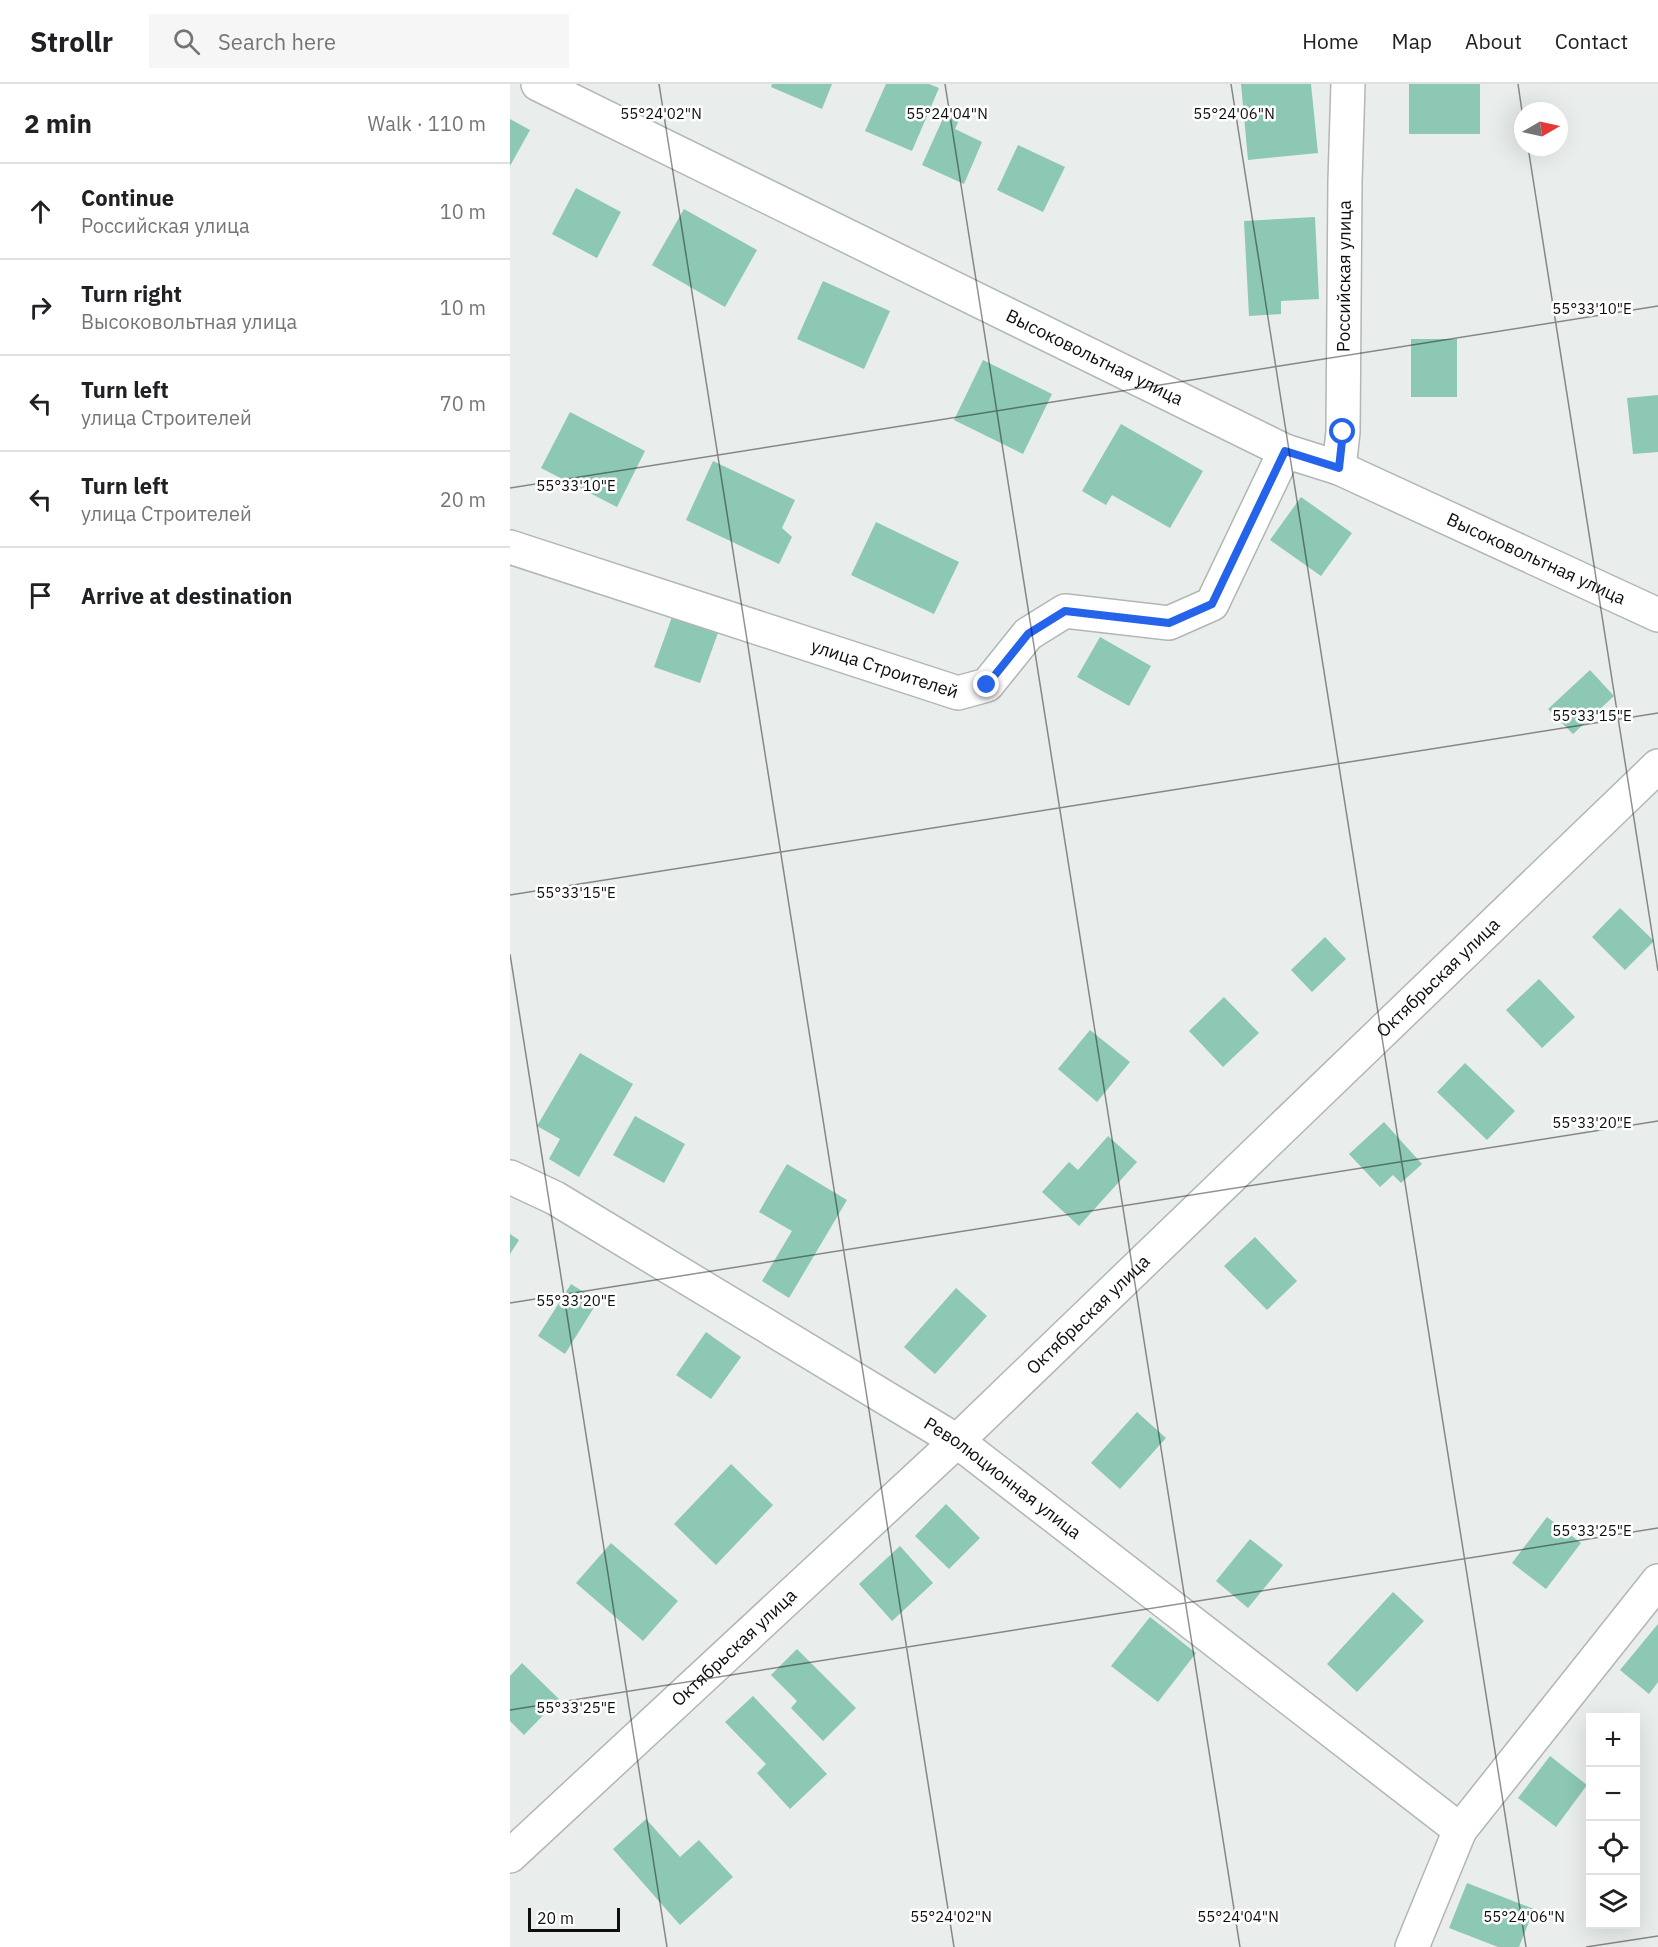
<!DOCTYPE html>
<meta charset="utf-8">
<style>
body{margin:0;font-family:"IBM Plex Sans",sans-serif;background:#f6f6f6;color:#202124}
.controls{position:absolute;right:18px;bottom:18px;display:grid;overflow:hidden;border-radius:0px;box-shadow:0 6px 24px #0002}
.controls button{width:54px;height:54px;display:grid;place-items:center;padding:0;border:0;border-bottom:2px solid #e0e0e0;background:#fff;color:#202124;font:30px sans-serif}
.compass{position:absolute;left:1004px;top:18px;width:54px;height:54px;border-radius:50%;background:#fff;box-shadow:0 6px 24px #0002;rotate:81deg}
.scale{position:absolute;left:18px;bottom:15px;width:92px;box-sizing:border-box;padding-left:6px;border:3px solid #0d0e0d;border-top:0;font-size:16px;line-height:21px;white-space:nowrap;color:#0d0e0d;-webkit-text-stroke:4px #fff;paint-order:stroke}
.stop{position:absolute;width:18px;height:18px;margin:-14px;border:4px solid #2563eb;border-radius:50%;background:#fff}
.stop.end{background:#2563eb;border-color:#fff;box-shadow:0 2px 6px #0008}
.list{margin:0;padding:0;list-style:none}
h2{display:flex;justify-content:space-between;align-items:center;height:78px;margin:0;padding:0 24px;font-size:26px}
h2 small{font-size:20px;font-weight:400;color:#757577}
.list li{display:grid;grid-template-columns:39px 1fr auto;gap:18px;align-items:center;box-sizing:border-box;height:96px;padding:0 24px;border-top:2px solid #e0e0e0}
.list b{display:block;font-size:22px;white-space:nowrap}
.list p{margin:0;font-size:20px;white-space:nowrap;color:#757577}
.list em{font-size:20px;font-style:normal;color:#757577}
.icon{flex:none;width:33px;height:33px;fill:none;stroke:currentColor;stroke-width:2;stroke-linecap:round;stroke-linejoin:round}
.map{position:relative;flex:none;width:1148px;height:1863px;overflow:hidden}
header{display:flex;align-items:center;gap:36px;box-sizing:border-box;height:84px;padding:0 30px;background:#fff;border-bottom:2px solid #e0e0e0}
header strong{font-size:28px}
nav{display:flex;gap:33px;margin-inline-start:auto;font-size:21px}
.search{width:420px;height:54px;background:#f6f6f6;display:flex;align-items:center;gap:15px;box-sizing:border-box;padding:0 21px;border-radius:0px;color:#757577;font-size:22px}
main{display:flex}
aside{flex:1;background:#fff}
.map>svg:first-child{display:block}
.building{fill:#8cc8b4}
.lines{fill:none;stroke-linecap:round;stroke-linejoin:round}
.street-casing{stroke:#b2b6b4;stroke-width:36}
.secondary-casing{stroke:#b2b6b4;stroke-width:36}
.street{stroke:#fff;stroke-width:33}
.secondary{stroke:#fff;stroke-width:33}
.route{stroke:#2563eb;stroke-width:8}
.ticks{fill:none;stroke:#0d0e0d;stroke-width:1.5;stroke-opacity:0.45}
.labels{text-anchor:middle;stroke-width:5;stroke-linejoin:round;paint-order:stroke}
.street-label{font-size:18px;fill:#0d0e0d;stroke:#fff}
.ticks-label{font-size:15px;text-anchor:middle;fill:#0d0e0d;stroke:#fff;stroke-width:5;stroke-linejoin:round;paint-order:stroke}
</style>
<header>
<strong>Strollr</strong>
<div class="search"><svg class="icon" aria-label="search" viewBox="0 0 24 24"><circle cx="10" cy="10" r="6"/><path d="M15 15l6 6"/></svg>Search here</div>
<nav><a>Home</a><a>Map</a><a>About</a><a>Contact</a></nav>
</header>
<main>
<aside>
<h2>2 min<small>Walk · 110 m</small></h2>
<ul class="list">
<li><svg class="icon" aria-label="ahead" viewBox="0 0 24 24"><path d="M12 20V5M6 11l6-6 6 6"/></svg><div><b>Continue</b><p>Российская улица</p></div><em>10 m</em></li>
<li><svg class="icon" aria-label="right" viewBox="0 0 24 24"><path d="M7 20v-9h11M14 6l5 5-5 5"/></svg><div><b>Turn right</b><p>Высоковольтная улица</p></div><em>10 m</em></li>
<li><svg class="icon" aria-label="left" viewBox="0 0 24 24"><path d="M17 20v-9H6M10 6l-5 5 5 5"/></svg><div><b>Turn left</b><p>улица Строителей</p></div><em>70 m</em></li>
<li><svg class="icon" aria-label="left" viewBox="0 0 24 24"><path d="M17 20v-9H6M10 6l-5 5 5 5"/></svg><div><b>Turn left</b><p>улица Строителей</p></div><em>20 m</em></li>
<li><svg class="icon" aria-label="arrive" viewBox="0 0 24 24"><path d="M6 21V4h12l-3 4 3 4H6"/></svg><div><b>Arrive at destination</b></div></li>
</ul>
</aside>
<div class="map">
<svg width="1148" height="1863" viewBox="0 0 1148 1863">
<rect width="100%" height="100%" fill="#e9edeb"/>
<!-- building -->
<path class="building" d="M262,0h60l-10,25 -51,-22z
M376,0h43l10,4 -27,63 -47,-20z
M731,0h70l7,69 -70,7z
M899,0h71v50h-71z
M439,21l14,6 -8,18 27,13 -18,42 -42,-19z
M0,35l20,11 -20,36z
M508,61l47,22 -22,45 -46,-22z
M66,104l45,24 -24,46 -45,-24z
M174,125l73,41 -32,57 -73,-42z
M805,133l4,82 -38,2v13l-32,2 -5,-95z
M313,197l67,30 -26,58 -67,-30z
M901,255h46v58h-46z
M473,276l69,34 -29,60 -69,-34z
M1148,311v57l-25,2 -6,-56z
M60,328l75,39 -28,56 -76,-39z
M611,340l82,47 -33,57 -58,-33 -6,10 -24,-14z
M203,377l82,39 -13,28 10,9 -13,27 -93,-44z
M791,413l51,36 -31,43 -51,-36z
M366,438l83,40 -25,52 -83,-39z
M163,530l46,16 -19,53 -46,-16z
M590,553l51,29 -22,40 -52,-29z
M1080,586l24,26 -41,38 -25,-25z
M1110,824l34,33 -29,29 -33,-33z
M815,853l21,22 -34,33 -21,-22z
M1029,895l36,38 -33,31 -36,-38z
M714,913l35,36 -36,34 -34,-36z
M580,946l40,32 -33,40 -39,-33z
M70,969l53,31 -54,93 -30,-18 11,-20 -23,-13z
M955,979l50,48 -28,29 -50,-48z
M125,1032l50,28 -21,39 -51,-28z
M874,1038l38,42 -21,19 -8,-8 -13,12 -31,-33z
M598,1052l29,26 -58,64 -37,-34 27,-30 9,8z
M277,1080l60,36 -58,98 -27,-17 30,-50 -33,-19z
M0,1150l9,6 -9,14z
M745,1153l42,44 -30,29 -43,-44z
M61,1200l27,17 -33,53 -27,-18z
M446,1204l31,28 -52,58 -31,-27z
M196,1248l35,25 -30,42 -35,-24z
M627,1328l29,26 -46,51 -29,-26z
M221,1380l42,41 -57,60 -42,-41z
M436,1420l34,34 -31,31 -34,-33z
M1037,1433l34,26 -35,46 -34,-26z
M740,1455l33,26 -35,43 -32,-27z
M101,1459l67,58 -35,40 -67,-58z
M390,1462l33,37 -41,38 -33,-37z
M883,1508l31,29 -67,71 -30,-28z
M640,1533l46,36 -38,49 -47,-36z
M1148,1540v58l-9,12 -29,-24z
M287,1565l59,59 -33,33 -32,-33 6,-7 -26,-26z
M12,1579l37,36 -35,36 -14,-14v-45z
M243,1612l74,78 -37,35 -33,-36 9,-9 -41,-42z
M1040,1672l37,29 -31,42 -38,-29z
M136,1735l34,38 19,-17 34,37 -53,48 -67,-76z
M957,1799l67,26 -15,38h-21l-49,-19z"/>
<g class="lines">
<!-- street casing -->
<g class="street-casing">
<g id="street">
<path id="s1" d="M28,0l747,367 54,17 319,147"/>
<path id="s2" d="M829,384l4,-36 2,-251 3,-97"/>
<path id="s3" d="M0,463l448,146 29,-8 41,-51 37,-23 104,12 43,-19 73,-153"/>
<path id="s4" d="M0,1093l45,21 402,243 503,389"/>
<path d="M902,1863l48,-117 198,-249"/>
</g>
</g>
<!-- secondary casing -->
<g class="secondary-casing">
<g id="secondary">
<path id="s5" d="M0,1772l447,-415 701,-675"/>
</g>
</g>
<!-- street -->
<use href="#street" class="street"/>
<!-- secondary -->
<use href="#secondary" class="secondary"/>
</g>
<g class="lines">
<!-- route -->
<path class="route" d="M477,601l41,-51 37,-23 104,12 43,-19 73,-153 54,17 4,-36"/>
</g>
<!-- ticks -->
<path class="ticks" d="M149,0l295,1863M435,0l295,1863M721,0l295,1863M1008,0l5,34M1018,63l130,824M0,404l1148,-182M0,811l1148,-182M0,870l157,993M0,1219l1148,-182M0,1626l1148,-182M1076,1863l72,-11"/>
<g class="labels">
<!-- street labels -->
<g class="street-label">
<text dy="6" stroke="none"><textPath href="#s2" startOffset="192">Российская улица</textPath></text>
<text dy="6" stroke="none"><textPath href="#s1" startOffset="620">Высоковольтная улица</textPath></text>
<text dy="6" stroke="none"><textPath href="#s1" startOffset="1106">Высоковольтная улица</textPath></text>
<text dy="6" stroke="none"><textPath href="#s3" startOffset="394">улица Строителей</textPath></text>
<text dy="6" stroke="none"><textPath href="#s5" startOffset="1278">Октябрьская улица</textPath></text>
<text dy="6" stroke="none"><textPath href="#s5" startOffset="792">Октябрьская улица</textPath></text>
<text dy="6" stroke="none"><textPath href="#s4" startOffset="578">Революционная улица</textPath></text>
<text dy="6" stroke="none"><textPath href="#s5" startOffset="306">Октябрьская улица</textPath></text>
</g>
</g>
<g class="ticks-label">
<text x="151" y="35">55°24'02"N</text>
<text x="437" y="35">55°24'04"N</text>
<text x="724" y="35">55°24'06"N</text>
<text x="1082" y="230">55°33'10"E</text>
<text x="66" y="407">55°33'10"E</text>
<text x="1082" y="637">55°33'15"E</text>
<text x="66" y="814">55°33'15"E</text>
<text x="1082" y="1044">55°33'20"E</text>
<text x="66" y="1222">55°33'20"E</text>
<text x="1082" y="1452">55°33'25"E</text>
<text x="66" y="1629">55°33'25"E</text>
<text x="441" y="1838">55°24'02"N</text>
<text x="728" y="1838">55°24'04"N</text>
<text x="1014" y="1838">55°24'06"N</text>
</g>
</svg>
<div class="controls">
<button>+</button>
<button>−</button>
<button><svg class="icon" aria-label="locate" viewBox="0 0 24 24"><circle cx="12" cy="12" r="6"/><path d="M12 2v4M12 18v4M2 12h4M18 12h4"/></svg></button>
<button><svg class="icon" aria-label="layers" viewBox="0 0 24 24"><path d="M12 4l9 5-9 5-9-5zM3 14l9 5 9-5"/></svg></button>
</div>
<svg class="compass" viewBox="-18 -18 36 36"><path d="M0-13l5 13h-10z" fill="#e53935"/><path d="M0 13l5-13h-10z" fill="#757577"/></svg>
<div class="scale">20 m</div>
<div class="stop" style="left:833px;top:348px"></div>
<div class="stop end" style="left:477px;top:601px"></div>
</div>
</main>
